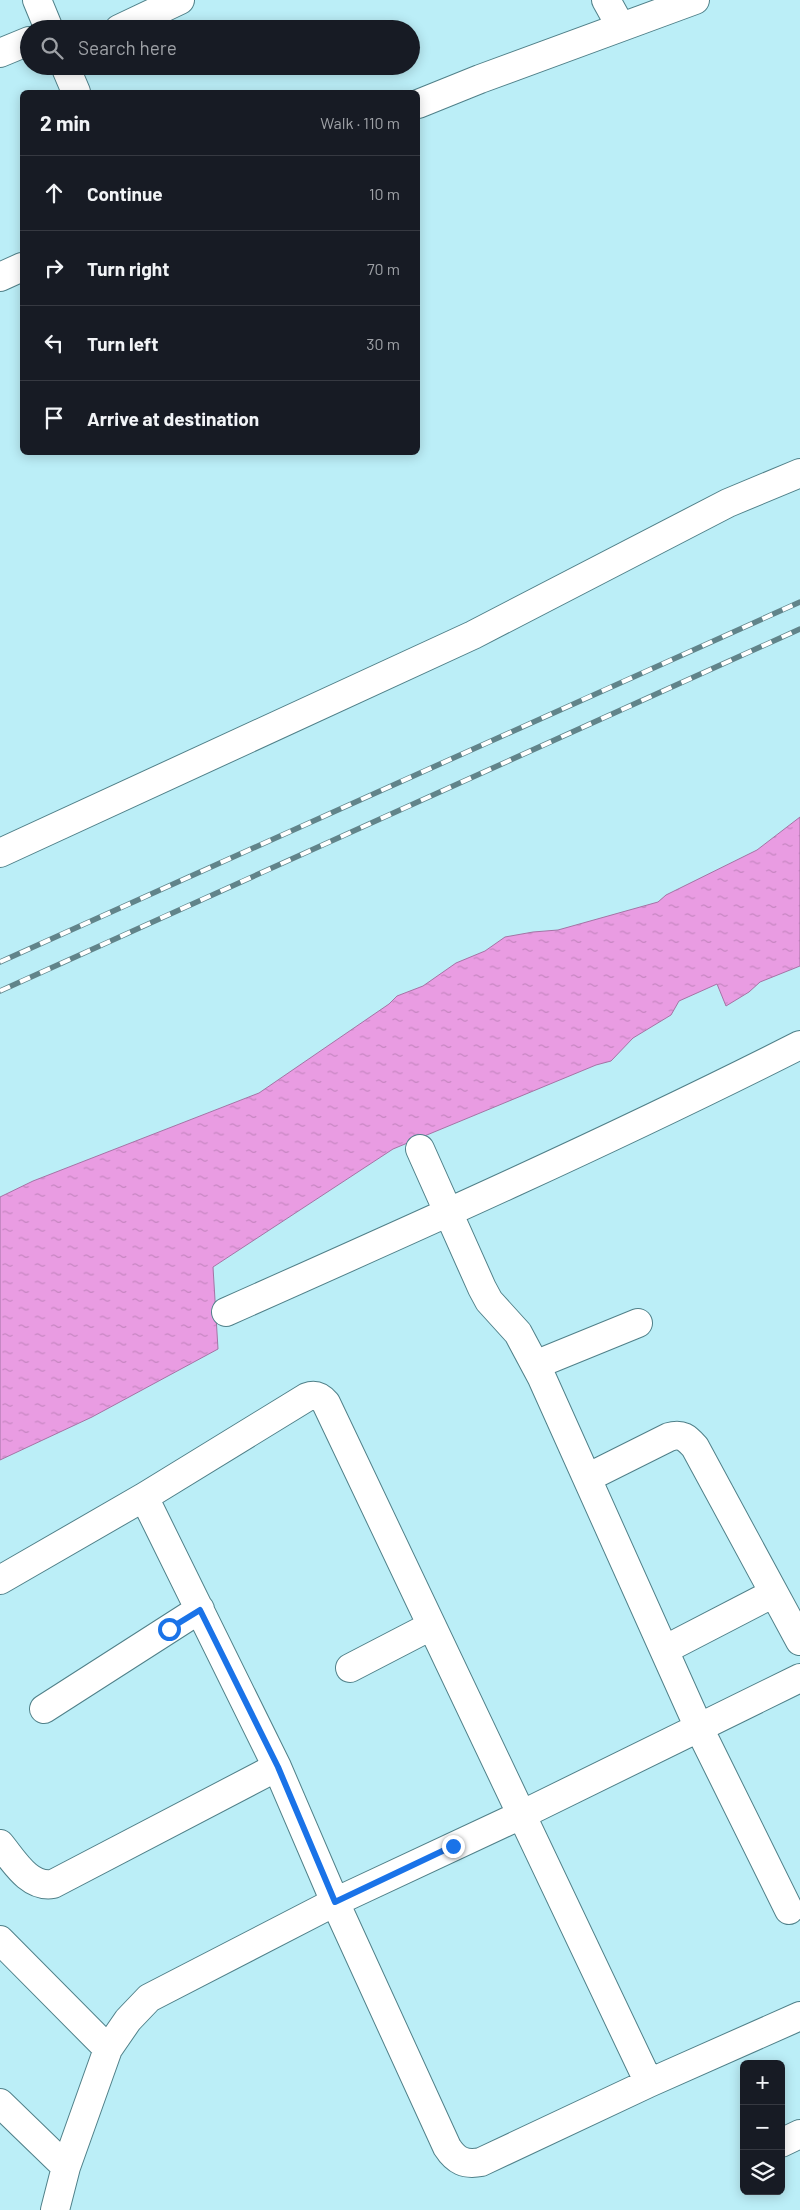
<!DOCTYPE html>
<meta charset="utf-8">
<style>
body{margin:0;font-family:Barlow,sans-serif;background:#242831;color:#f1f3f6}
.controls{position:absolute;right:15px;bottom:15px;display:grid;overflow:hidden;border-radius:8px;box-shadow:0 2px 12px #0003}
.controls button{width:45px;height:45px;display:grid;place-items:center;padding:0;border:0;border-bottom:1px solid #363941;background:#171b24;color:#f1f3f6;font:25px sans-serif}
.stop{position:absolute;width:15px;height:15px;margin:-11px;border:4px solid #1a73e8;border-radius:50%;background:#fff}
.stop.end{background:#1a73e8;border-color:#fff;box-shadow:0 1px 5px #0008}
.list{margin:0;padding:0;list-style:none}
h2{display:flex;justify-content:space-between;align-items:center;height:65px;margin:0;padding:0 20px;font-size:21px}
h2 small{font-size:16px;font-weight:400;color:#9ea1a6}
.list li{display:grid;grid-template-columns:32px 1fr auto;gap:15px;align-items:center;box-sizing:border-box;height:75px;padding:0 20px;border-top:1px solid #363941}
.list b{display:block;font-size:19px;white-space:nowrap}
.list em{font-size:16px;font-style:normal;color:#9ea1a6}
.icon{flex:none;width:28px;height:28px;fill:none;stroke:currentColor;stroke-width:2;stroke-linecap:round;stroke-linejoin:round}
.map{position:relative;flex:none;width:800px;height:2210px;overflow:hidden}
.search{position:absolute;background:#171b24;box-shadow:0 2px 12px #0003;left:20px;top:20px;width:400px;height:55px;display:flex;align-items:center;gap:12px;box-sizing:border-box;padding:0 18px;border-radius:28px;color:#9ea1a6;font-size:19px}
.panel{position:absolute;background:#171b24;box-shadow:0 2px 12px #0003;left:20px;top:90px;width:400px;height:365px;border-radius:8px}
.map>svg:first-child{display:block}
.water{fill:url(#water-ripples);stroke:#a474a5}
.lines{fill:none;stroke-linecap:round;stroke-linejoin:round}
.minor-casing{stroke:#508089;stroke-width:30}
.minor{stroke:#fff;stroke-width:28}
.rail-casing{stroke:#61848a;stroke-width:5.5}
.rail{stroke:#fff;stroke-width:4;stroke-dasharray:11;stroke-linecap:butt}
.route{stroke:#1a73e8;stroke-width:6}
</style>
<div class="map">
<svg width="800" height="2210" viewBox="0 0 800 2210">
<defs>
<pattern id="water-ripples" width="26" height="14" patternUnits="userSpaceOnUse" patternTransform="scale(1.25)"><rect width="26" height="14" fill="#e99ce2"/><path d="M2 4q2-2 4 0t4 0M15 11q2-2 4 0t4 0" fill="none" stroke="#c686c1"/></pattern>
</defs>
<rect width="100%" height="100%" fill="#bbeef7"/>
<!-- water -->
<path class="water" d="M800,817v149l-40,16 -11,10 -23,14 -9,-22 -38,17 -8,14 -38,23 -22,23 -15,4 -203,84 -180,118 5,82 -126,68 -92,43v-263l33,-16 226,-88 130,-89 8,-8 26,-10 33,-23 29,-12 20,-14 28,-5 25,-2 100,-28 8,-7 91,-45z"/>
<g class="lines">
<!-- minor casing -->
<g class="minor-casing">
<path id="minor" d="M37,0l12,29
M606,0l15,27
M119,29l61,-29
M0,53l29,-12
M65,66l11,26
M418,104l62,-25 215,-79
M0,277l22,-10
M0,853l473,-218 255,-132 72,-30
M420,1149l62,139 7,13 29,32 24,45 157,350 90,182
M226,1312c193,-86 386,-172 574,-267
M535,1365l103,-42
M587,1478l82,-41c13,-4 18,1 26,10l105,194
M144,1497l133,270 58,135 112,245c9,14 18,18 34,15l168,-79 151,-67
M0,1580l144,-83 163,-100c8,-3 13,-1 19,6l323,680
M664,1650l110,-57
M350,1668l81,-42
M44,1709l156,-100
M0,1844c14,17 29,44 53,40l224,-117
M0,1940l108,109
M0,2103l66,64
M781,2143l19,-9
M55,2210l11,-43 42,-118 20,-29 21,-22 186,-96 186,-87 279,-137"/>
</g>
<!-- minor -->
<use href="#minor" class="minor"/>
<!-- rail casing -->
<g class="rail-casing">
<path id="rail" d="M0,962l800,-360
M0,991l800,-362"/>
</g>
<!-- rail -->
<use href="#rail" class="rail"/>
</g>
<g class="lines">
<!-- route -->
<path class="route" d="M169,1629l31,-19 78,157 57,135 118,-56"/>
</g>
</svg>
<div class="controls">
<button>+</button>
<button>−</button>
<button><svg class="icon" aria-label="layers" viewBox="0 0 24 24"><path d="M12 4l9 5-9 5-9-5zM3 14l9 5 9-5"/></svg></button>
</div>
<div class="stop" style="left:169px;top:1629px"></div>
<div class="stop end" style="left:453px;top:1846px"></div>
<div class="search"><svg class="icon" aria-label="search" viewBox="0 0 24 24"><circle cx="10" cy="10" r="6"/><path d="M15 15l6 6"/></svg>Search here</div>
<section class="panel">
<h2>2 min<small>Walk · 110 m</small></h2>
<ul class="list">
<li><svg class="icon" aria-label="ahead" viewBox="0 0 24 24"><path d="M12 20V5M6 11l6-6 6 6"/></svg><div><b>Continue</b></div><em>10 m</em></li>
<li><svg class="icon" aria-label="right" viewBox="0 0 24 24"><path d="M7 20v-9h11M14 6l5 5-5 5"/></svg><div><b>Turn right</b></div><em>70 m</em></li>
<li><svg class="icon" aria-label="left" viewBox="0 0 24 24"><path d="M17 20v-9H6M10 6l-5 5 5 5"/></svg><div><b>Turn left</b></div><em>30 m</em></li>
<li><svg class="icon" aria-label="arrive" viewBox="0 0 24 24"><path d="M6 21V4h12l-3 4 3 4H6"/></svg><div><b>Arrive at destination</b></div></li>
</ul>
</section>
</div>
